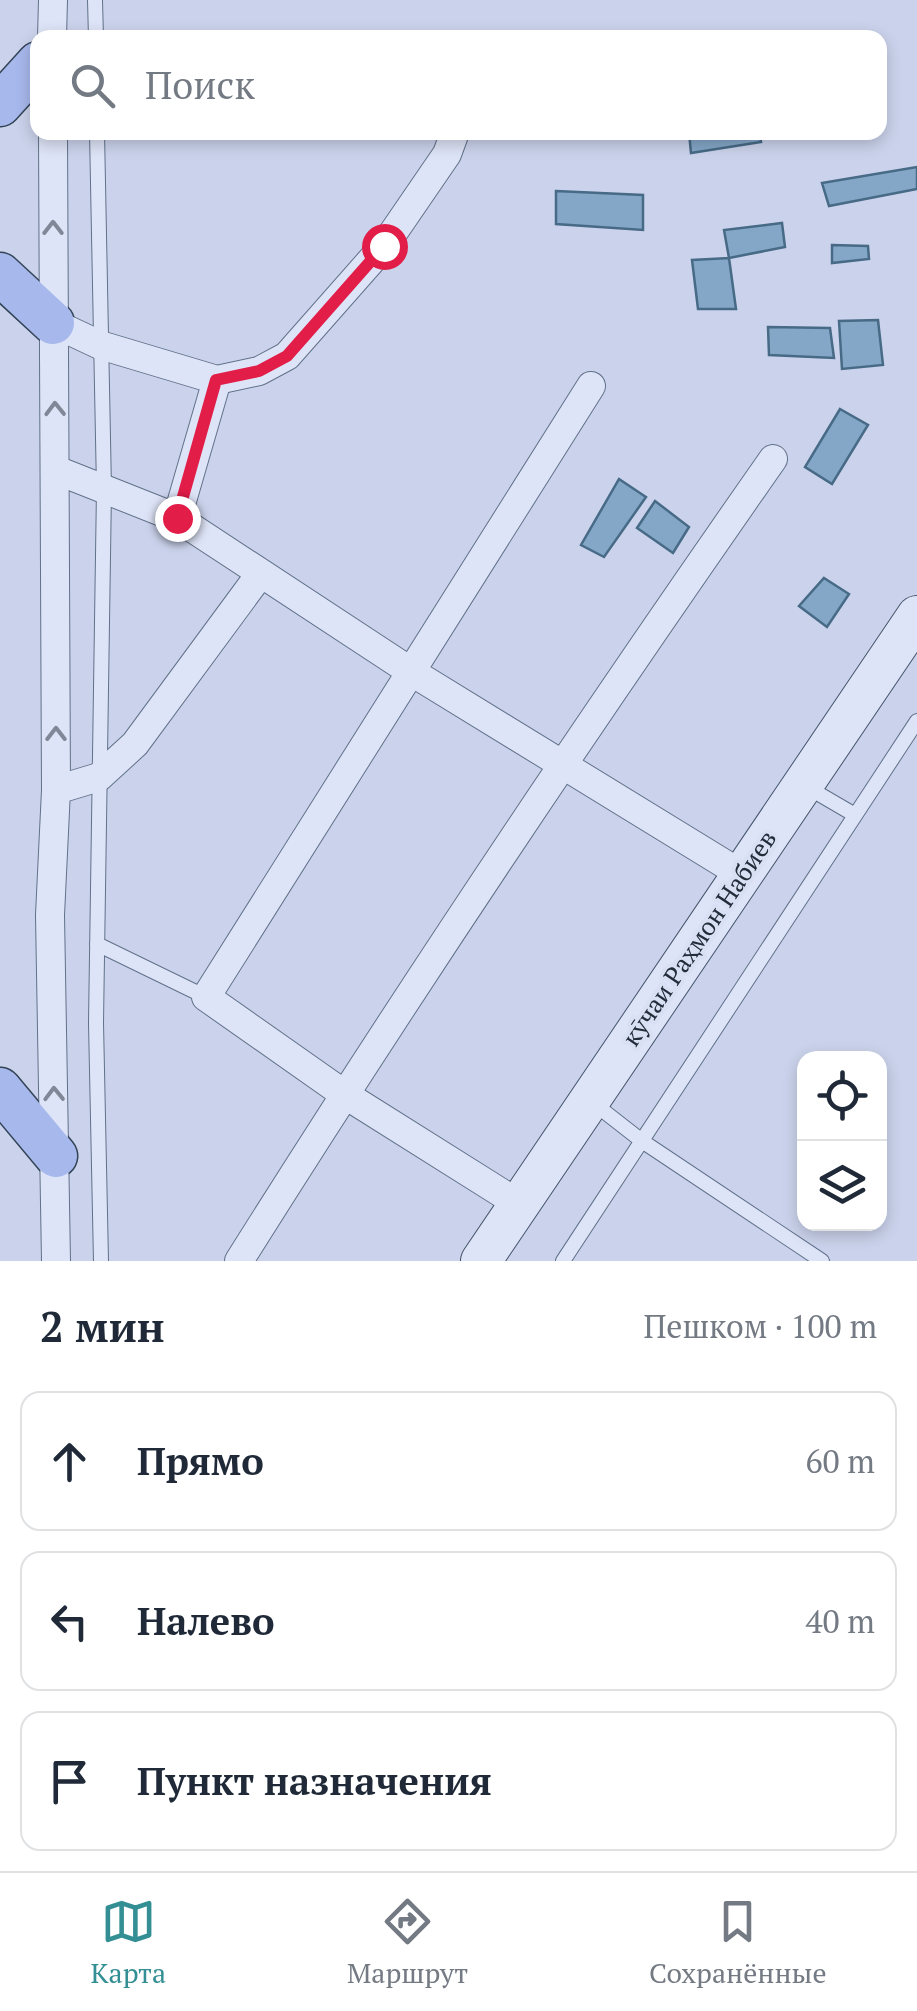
<!DOCTYPE html>
<html lang="ru">
<meta charset="utf-8">
<style>
body{margin:0;font-family:"PT Serif",serif;background:#f6f6f7;color:#1f2937}
.controls{position:absolute;right:30px;bottom:30px;display:grid;overflow:hidden;border-radius:20px;box-shadow:0 5px 15px #0003}
.controls button{width:90px;height:90px;display:grid;place-items:center;padding:0;border:0;border-bottom:2px solid #e0e1e3;background:#fff;color:#1f2937;font:50px sans-serif}
.stop{position:absolute;width:30px;height:30px;margin:-22px;border:8px solid #e11d48;border-radius:50%;background:#fff}
.stop.end{background:#e11d48;border-color:#fff;box-shadow:0 2px 10px #0008}
.list{margin:0;padding:0;list-style:none}
h2{display:flex;justify-content:space-between;align-items:center;height:130px;margin:0;padding:0 40px;font-size:42px}
h2 small{font-size:32px;font-weight:400;color:#747a83}
.list li{display:grid;grid-template-columns:65px 1fr auto;gap:30px;align-items:center;box-sizing:border-box;height:140px;margin:0 20px 20px;padding:0 20px;border:2px solid #e0e1e3;border-radius:20px}
.list b{display:block;font-size:38px;white-space:nowrap}
.list em{font-size:32px;font-style:normal;color:#747a83}
.icon{flex:none;width:55px;height:55px;fill:none;stroke:currentColor;stroke-width:2;stroke-linecap:round;stroke-linejoin:round}
.map{position:relative;flex:none;width:917px;height:1261px;overflow:hidden}
.search{position:absolute;background:#fff;box-shadow:0 5px 15px #0003;left:30px;right:30px;top:30px;height:110px;display:flex;align-items:center;gap:25px;box-sizing:border-box;padding:0 35px;border-radius:20px;color:#747a83;font-size:38px}
.sheet{height:610px;background:#fff}
nav{display:flex;justify-content:space-around;align-items:center;box-sizing:border-box;height:140px;border-top:2px solid #e0e1e3;background:#fff;font-size:28px;color:#747a83}
nav a{display:grid;justify-items:center;gap:5px}
nav .on{color:#348f94}
.map>svg:first-child{display:block}
.building{fill:#84a7c8;stroke:#476a86;stroke-width:2.5}
.lines{fill:none;stroke-linecap:round;stroke-linejoin:round}
.lane-casing{stroke:#607189;stroke-width:16}
.street-casing{stroke:#607189;stroke-width:30}
.secondary-casing{stroke:#43546b;stroke-width:42}
.primary-casing{stroke:#334457;stroke-width:45}
.lane{stroke:#dee4f7;stroke-width:14}
.street{stroke:#dee4f7;stroke-width:28}
.secondary{stroke:#dee4f7;stroke-width:40}
.primary{stroke:#a7b8ec;stroke-width:42}
.oneway{stroke:#808898}
.route{stroke:#e11d48;stroke-width:12}
.labels{text-anchor:middle;stroke-width:8;stroke-linejoin:round;paint-order:stroke}
.street-label{font-size:25px;fill:#222d3a;stroke:#dae0f4}
</style>
<div class="map">
<svg width="917" height="1261" viewBox="0 0 917 1261">
<rect width="100%" height="100%" fill="#cbd3ec"/>
<!-- building -->
<path class="building" d="M689,132h70l2,10 -70,11z
M917,167v22l-88,17 -7,-23z
M556,191l87,4v35l-87,-6z
M782,223l3,24 -56,11 -5,-28z
M832,245l36,1 1,13 -37,4z
M729,258l7,51h-38l-6,-49z
M878,320l5,45 -41,4 -3,-48z
M768,327l62,1 4,30 -65,-3z
M840,409l28,16 -36,59 -27,-17z
M619,479l27,18 -42,60 -23,-12z
M655,501l34,26 -16,26 -36,-25z
M824,578l25,16 -22,33 -28,-21z"/>
<g class="lines">
<!-- lane casing -->
<g class="lane-casing">
<path id="lane" d="M95,0l1,38
M97,132l7,357 -8,534 5,238
M807,787l48,28
M97,944l109,53
M592,1102l50,39 180,120
M563,1261l354,-540"/>
</g>
<!-- street casing -->
<g class="street-casing">
<path id="street" d="M52,38l1,-38
M53,132l3,658 -6,125 6,346
M53,323l47,22 117,35 42,-9 28,-15 97,-110 63,-92 8,-22
M56,470l121,48 233,153 331,203
M177,518l40,-138
M56,790l43,-13 36,-33 126,-171
M519,1204l-175,-110 -138,-97 385,-611
M239,1261c171,-272 350,-539 534,-802"/>
</g>
<!-- secondary casing -->
<g class="secondary-casing">
<path id="secondary" d="M481,1261l436,-645"/>
</g>
<!-- primary casing -->
<g class="primary-casing">
<path id="primary" d="M0,105l38,-42
M0,274l53,49
M0,1089l56,67"/>
</g>
<!-- lane -->
<use href="#lane" class="lane"/>
<!-- street -->
<use href="#street" class="street"/>
<!-- secondary -->
<use href="#secondary" class="secondary"/>
<!-- primary -->
<use href="#primary" class="primary"/>
</g>
<!-- one-way arrows -->
<defs><path id="oneway-chevron" d="M-2-3.5L2.5 0L-2 3.5" fill="none" stroke-width="1.6" stroke-linecap="round" stroke-linejoin="round" transform="scale(2.5)"/></defs>
<g class="oneway">
<use href="#oneway-chevron" transform="translate(53 228) rotate(-90)"/>
<use href="#oneway-chevron" transform="translate(55 409) rotate(-91)"/>
<use href="#oneway-chevron" transform="translate(56 734) rotate(-90)"/>
<use href="#oneway-chevron" transform="translate(54 1094) rotate(-91)"/>
</g>
<g class="lines">
<!-- route -->
<path class="route" d="M177,518l39,-138 43,-9 28,-15 97,-110"/>
</g>
<g class="labels">
<!-- street labels -->
<g class="street-label">
<text transform="translate(699 938) rotate(-56)" y="9">кӯчаи Раҳмон Набиев</text>
</g>
</g>
</svg>
<div class="controls">
<button><svg class="icon" aria-label="locate" viewBox="0 0 24 24"><circle cx="12" cy="12" r="6"/><path d="M12 2v4M12 18v4M2 12h4M18 12h4"/></svg></button>
<button><svg class="icon" aria-label="layers" viewBox="0 0 24 24"><path d="M12 4l9 5-9 5-9-5zM3 14l9 5 9-5"/></svg></button>
</div>
<div class="stop" style="left:384px;top:246px"></div>
<div class="stop end" style="left:177px;top:518px"></div>
<div class="search"><svg class="icon" aria-label="search" viewBox="0 0 24 24"><circle cx="10" cy="10" r="6"/><path d="M15 15l6 6"/></svg>Поиск</div>
</div>
<section class="sheet">
<h2>2 мин<small>Пешком · 100 m</small></h2>
<ul class="list">
<li><svg class="icon" aria-label="ahead" viewBox="0 0 24 24"><path d="M12 20V5M6 11l6-6 6 6"/></svg><div><b>Прямо</b></div><em>60 m</em></li>
<li><svg class="icon" aria-label="left" viewBox="0 0 24 24"><path d="M17 20v-9H6M10 6l-5 5 5 5"/></svg><div><b>Налево</b></div><em>40 m</em></li>
<li><svg class="icon" aria-label="arrive" viewBox="0 0 24 24"><path d="M6 21V4h12l-3 4 3 4H6"/></svg><div><b>Пункт назначения</b></div></li>
</ul>
</section>
<nav>
<a class="on"><svg class="icon" aria-label="map" viewBox="0 0 24 24"><path d="M3 6l6-2 6 2 6-2v14l-6 2-6-2-6 2zM9 4v14M15 6v14"/></svg>Карта</a>
<a><svg class="icon" aria-label="directions" viewBox="0 0 24 24"><path d="M12 3l9 9-9 9-9-9zM9 14v-3h6M13 9l2 2-2 2"/></svg>Маршрут</a>
<a><svg class="icon" aria-label="saved" viewBox="0 0 24 24"><path d="M7 4h10v16l-5-4-5 4z"/></svg>Сохранённые</a>
</nav>
